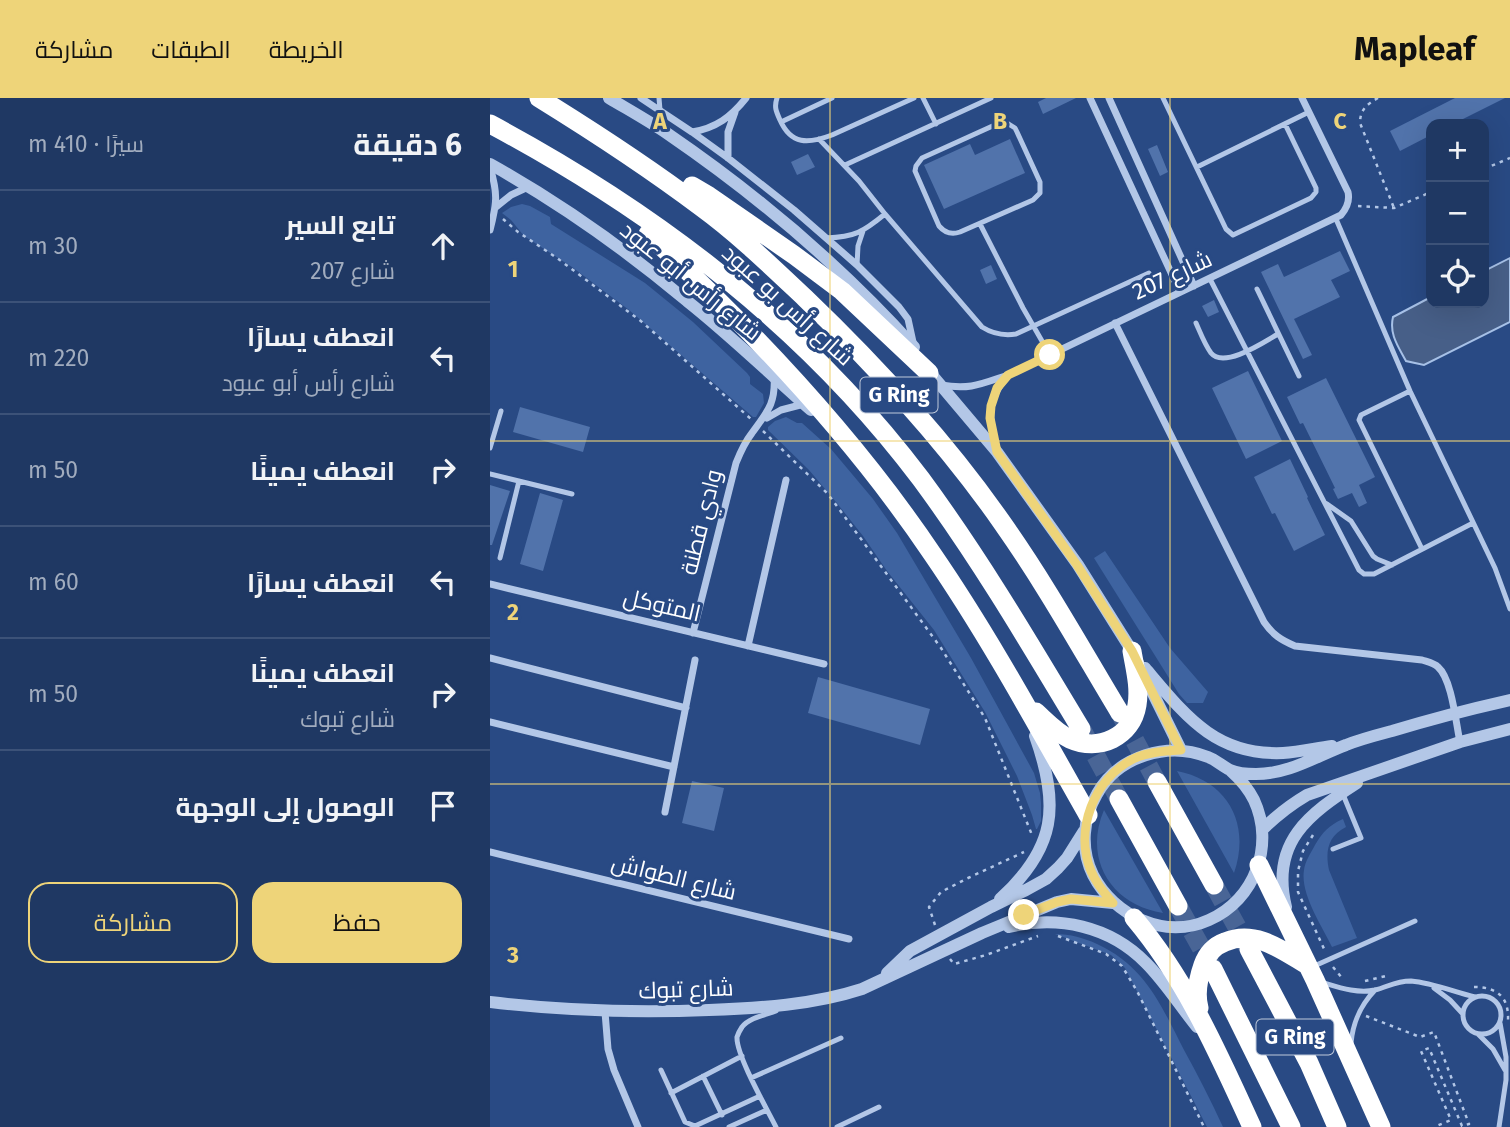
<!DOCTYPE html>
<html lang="ar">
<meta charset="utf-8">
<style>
body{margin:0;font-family:"Fira Sans",Cairo,sans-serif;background:#273f69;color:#f1f3f6;direction:rtl}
.controls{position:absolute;right:21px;top:21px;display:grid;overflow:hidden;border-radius:14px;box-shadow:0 7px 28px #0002}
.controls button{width:63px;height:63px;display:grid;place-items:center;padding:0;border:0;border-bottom:2px solid #3c5278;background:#1f3863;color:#f1f3f6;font:35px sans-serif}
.stop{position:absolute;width:21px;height:21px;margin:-16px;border:5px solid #eed479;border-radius:50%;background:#fff}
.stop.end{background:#eed479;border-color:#fff;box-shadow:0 2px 7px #0008}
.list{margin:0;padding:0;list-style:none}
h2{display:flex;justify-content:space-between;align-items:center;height:91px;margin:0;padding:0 28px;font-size:30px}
h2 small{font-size:23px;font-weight:400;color:#a1acbe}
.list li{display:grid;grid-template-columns:46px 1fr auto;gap:21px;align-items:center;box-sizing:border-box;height:112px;padding:0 28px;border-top:2px solid #3c5278}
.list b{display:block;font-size:26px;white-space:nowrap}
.list p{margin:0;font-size:23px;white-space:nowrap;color:#a1acbe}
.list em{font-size:23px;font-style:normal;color:#a1acbe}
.actions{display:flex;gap:14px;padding:21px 28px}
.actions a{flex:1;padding:16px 0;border:2px solid #eed479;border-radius:21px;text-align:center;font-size:24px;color:#eed479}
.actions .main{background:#eed479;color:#111}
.icon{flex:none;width:38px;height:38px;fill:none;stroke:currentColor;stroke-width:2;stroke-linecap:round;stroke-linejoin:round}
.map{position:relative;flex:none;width:1020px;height:1029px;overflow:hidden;direction:ltr}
header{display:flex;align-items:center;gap:42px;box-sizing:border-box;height:98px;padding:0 35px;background:#eed479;color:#111}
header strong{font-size:33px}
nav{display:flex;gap:38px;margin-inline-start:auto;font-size:24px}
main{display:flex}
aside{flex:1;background:#1f3863}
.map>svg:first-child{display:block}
.green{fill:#3e63a0}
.water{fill:#475f88;stroke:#a7c1e7;stroke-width:2}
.building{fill:#5173ab}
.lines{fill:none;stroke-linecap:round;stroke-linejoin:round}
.motorway-tunnel{stroke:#496596;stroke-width:19;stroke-dasharray:19 10;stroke-linecap:butt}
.path{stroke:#b3c7e7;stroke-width:2.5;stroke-dasharray:3.5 5;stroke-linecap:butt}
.service{stroke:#b3c7e7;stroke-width:5}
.minor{stroke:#b3c7e7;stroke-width:7}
.tertiary{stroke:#b3c7e7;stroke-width:12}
.motorway{stroke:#fff;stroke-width:19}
.route{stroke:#eed479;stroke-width:9}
.grid{fill:none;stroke:#eed479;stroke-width:2;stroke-opacity:0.55}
.labels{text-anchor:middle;stroke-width:6;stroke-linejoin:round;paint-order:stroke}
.shield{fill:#294a84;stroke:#bfc9da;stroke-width:2}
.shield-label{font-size:21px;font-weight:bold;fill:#fff}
.street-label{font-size:23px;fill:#fff;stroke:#294a84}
.grid-label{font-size:23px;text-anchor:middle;font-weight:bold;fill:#eed479;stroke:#294a84;stroke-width:6;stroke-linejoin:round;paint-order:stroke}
</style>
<header>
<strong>Mapleaf</strong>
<nav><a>الخريطة</a><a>الطبقات</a><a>مشاركة</a></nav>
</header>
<main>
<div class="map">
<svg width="1020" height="1029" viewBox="0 0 1020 1029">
<rect width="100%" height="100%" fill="#294a84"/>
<!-- green -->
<path class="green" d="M32,106l8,2 20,11 1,7 94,59 48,39 54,51 3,4v7l13,10 1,9 -8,14h-3l-124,-107 -57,-43 -48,-31 -13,-16 -9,-7 9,-6z
M296,319l11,6h5l29,26 42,50 24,34 74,125 63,115 6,20 1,10v18l-4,8h-1l-4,-14 -15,-39 -32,-64 -51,-82 -47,-59 -24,-35 -27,-34 -27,-32 -41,-40v-3l7,-6z
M615,453l65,97 38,44 -5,11h-16l-8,-9 -85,-136z
M687,673c51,10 74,53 57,102z
M614,712l59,103c-52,-8 -80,-54 -59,-103z
M853,721l3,8c-18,9 -21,24 -17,43l28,68 -25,9c-10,-21 -32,-53 -28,-77 1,-9 7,-17 11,-25 7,-12 14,-20 28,-26z
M565,836c15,0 29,4 42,10 48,22 64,61 87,106 14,25 27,51 39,77h-16l-82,-159 -14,-13z"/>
<!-- water -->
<path class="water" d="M1020,160v64l-86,43 -18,-4c-8,-15 -17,-27 -13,-44l38,-20v6h53v-32z"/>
<!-- building -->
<path class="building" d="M556,0h30l-33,16 -5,-12z
M965,0h50l-52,26h-22v11l-31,16 -10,-20z
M520,41l15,34 -81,36 -20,-44 46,-21 5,11z
M667,47l11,27 -8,4 -12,-27z
M318,56l7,13 -18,8 -6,-13z
M850,153l10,20 -19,9 9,17 -46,22 18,36 -9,4 -42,-87 17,-8 6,13z
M501,167l6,14 -11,5 -6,-14z
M724,202l5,12 -11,5 -6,-11z
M758,273l34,70 -36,18 -34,-71z
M836,280l49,99 -16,8 8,18 -8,4 -7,-14 -14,6 -5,-10 2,-1 -32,-65 -3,1 -13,-27z
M30,309l70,20 -7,25 -70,-20z
M800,361l18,38 -1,1 18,37 -31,16 -19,-38 -3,1 -18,-37z
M0,387l20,6 -18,54h-2z
M50,395l23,7 -20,71 -23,-7z
M328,579l112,32 -10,36 -112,-32z
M202,683l32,7 -10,43 -32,-8z"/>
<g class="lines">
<!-- motorway-tunnel -->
<path class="motorway-tunnel" d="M631,617l36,67
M592,632l37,69
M724,787l35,64
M688,808l35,63"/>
<!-- path -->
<path class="path" d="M888,0c-11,6 -18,12 -18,25l34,85
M994,71l26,-11
M868,108l36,2 37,-16
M13,121l15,13 39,26 85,64 109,97
M273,333l65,63 113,154 44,70 47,117
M823,737l-10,16 -5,20v21l27,59
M445,827l-6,-18 12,-15 27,-14 56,-26
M568,838l48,18 16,12 15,25 67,136
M460,861l4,5 32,-9 52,-19
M843,869l9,11
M875,883l21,-5
M984,889c23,0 35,10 34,33
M876,918l54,21 14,-5 35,92 -7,2 -33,-78 -8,3 30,69 -17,7"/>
<!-- service -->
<path class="service" d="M169,0l1,12
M287,0c-3,9 -1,13 3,22 11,25 28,24 52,15l82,-37
M433,0l13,26
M673,0l63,131 7,6 78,-37 5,-6v-4l-31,-64
M291,24l51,-24
M517,25l8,5 2,4 23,50v11l-7,7 -73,32c-9,3 -15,1 -21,-6l-24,-55 1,-5 6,-8 75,-34z
M329,41l40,42 26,33 97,113c11,7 21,9 34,7l133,-61
M355,67l146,-67
M707,69l112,-55
M846,121l74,172 85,177 15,41
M490,126l43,84 27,47
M336,140c29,-1 37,-6 59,-24
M367,167l1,-19 5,-15
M720,181l149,291 5,4h10l99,-51
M767,191l42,87
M706,225c4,9 9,22 15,30 13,16 53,-11 67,-19
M920,293l-49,24 -2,5 63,129
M0,350l11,-37
M0,376l82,20
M837,406l24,17 22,35 4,3 15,6
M10,460l19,-77
M843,751l28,-11 -19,-46
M822,869l103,-46
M831,884c17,5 36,12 54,8 13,-3 20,-9 36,-9 22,2 43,11 64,16
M944,890l16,12 12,13
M973 917a19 19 0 1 1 38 0a19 19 0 1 1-38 0Z
M286,913c-11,4 -27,7 -34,16 -2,3 -4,7 -5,10 -1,18 30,72 39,90
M988,936l15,15 12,21
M861,945c2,-21 9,-37 24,-53
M171,972l24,52 10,4 65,-30
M213,978l19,39
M261,980l90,-40
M181,995l71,-37
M239,1029l38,-17
M347,1029l42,-20
M1009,1029l7,-47v-23l-6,-34"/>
<!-- minor -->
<path class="minor" d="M151,0l51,34 36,26 66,52 63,55 42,42 9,12 5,23
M600,0l90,194
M619,0l85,188
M202,34c24,-4 39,-15 54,-34
M238,60v-26l7,-20
M0,69c8,27 7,36 0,63
M6,109l15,-12 17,-8
M625,225l149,299c9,13 17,18 31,24l127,14c6,2 12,3 16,7 14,12 18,57 22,75
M451,287c29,5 40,-1 67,-10l333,-160c6,-7 9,-14 7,-23l-46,-94
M277,320l14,-8 23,-6
M505,348c-6,-31 -9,-44 12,-70
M0,486l334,80
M203,535l43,-170c4,-10 9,-21 16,-30 15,-21 24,-29 22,-57
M258,548l38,-166
M0,560l196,50
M0,624l184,45
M175,714l30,-152
M0,754l359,87
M115,914l3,37 6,21 24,57"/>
<!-- tertiary -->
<path class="tertiary" d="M119,0c20,12 40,23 59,36 89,61 174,133 246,213
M0,66c70,39 136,86 197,137 43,34 83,73 124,109
M437,271l70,83 81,113 54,86 49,99
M655,570c40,47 70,88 138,85 17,-1 33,-5 49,-7
M741,673c9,8 17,17 23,29 21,45 1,100 -45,120 -44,20 -95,-4 -116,-45 -13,-26 -10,-57 4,-81 21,-38 71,-53 111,-37 8,3 14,9 22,13 7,3 19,4 26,4 34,0 60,-18 90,-29 15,-6 31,-10 46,-14 39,-12 78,-22 118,-31
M772,732c14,-14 28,-25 45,-35l153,-53 50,-13
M510,801c56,-51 60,-93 35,-163
M796,809c-16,-65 23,-93 71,-124
M519,829c49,-12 101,-1 137,36 19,19 34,43 51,64
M397,875l23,-22 81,-44 35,-17 20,-11 12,-11 9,-10 17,-27
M0,904c75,9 144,11 219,8 51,-2 104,-5 153,-21l120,-56 75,-31 14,-3 42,4"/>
<!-- motorway -->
<path class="motorway" d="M49,0c55,34 110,70 162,109 37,27 70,59 104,91 72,69 141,144 198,226 43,61 79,126 117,189
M0,26c165,88 318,205 431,355 59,80 109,165 160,250
M202,88l17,10 85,59 48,36 87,82
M158,136c106,97 205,202 285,321 57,83 105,172 155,260
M546,614c11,10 21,21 34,27 29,13 62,-2 67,-34 3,-18 -2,-36 -5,-54
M667,684l57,103
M629,701l59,107
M769,767l56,115 66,147
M644,820c53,63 84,135 118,209
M759,851l60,114 28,64
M723,871l78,158
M709,910c-4,-15 -1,-29 4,-43 4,-11 11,-19 22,-23 30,-13 57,8 82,23"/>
</g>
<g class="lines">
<!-- route -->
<path class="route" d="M534,817l33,-13 14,-3 42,4c-9,-10 -17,-20 -22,-32 -17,-41 3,-92 42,-112 15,-7 32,-8 48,-9l-49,-99 -55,-86 -80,-113 -7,-34 1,-12 6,-18 11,-13 42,-20"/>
</g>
<!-- grid -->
<path class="grid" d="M340,0v1029M680,0v1029M0,343h1020M0,686h1020"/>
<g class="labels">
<!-- shield labels -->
<g class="shield">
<rect x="370.5" y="279.5" width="77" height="35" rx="5"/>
<rect x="766.5" y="921.5" width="77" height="35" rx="5"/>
</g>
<g class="shield-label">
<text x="409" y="304">G Ring</text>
<text x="805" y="946">G Ring</text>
</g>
<!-- street labels -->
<g class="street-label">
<text transform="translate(682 177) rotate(-25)" y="8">شارع 207</text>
<text transform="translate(201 183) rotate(39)" y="8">شارع رأس أبو عبود</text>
<text transform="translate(298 207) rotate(42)" y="8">شارع رأس بو عبود</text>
<text transform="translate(211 424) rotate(-76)" y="8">وادي قطنة</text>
<text transform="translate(172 507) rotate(13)" y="8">المتوكل</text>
<text transform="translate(184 779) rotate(14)" y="8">شارع الطواش</text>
<text transform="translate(196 891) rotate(-2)" y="8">شارع تبوك</text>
</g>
</g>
<g class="grid-label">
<text x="170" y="31">A</text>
<text x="510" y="31">B</text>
<text x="850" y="31">C</text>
<text x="23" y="179">1</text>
<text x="23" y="522">2</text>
<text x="23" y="865">3</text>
</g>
</svg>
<div class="controls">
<button>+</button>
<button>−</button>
<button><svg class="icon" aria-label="locate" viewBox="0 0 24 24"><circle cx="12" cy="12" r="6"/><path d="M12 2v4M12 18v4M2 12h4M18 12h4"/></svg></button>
</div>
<div class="stop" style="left:560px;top:257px"></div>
<div class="stop end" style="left:534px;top:817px"></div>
</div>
<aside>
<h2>6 دقيقة<small>سيرًا · 410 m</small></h2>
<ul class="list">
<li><svg class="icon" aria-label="ahead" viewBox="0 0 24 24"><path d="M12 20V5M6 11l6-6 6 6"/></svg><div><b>تابع السير</b><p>شارع 207</p></div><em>30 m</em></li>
<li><svg class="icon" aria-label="left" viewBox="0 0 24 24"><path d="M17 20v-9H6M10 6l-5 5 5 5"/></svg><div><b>انعطف يسارًا</b><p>شارع رأس أبو عبود</p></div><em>220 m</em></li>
<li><svg class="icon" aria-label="right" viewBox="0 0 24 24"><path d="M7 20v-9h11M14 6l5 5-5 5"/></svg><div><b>انعطف يمينًا</b></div><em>50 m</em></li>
<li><svg class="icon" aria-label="left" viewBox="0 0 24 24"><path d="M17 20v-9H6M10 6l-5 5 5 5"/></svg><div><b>انعطف يسارًا</b></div><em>60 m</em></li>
<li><svg class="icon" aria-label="right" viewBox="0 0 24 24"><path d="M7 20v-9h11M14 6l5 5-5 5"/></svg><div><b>انعطف يمينًا</b><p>شارع تبوك</p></div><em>50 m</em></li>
<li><svg class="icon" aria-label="arrive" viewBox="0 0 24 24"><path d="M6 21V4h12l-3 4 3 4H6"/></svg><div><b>الوصول إلى الوجهة</b></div></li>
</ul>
<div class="actions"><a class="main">حفظ</a><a>مشاركة</a></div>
</aside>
</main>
